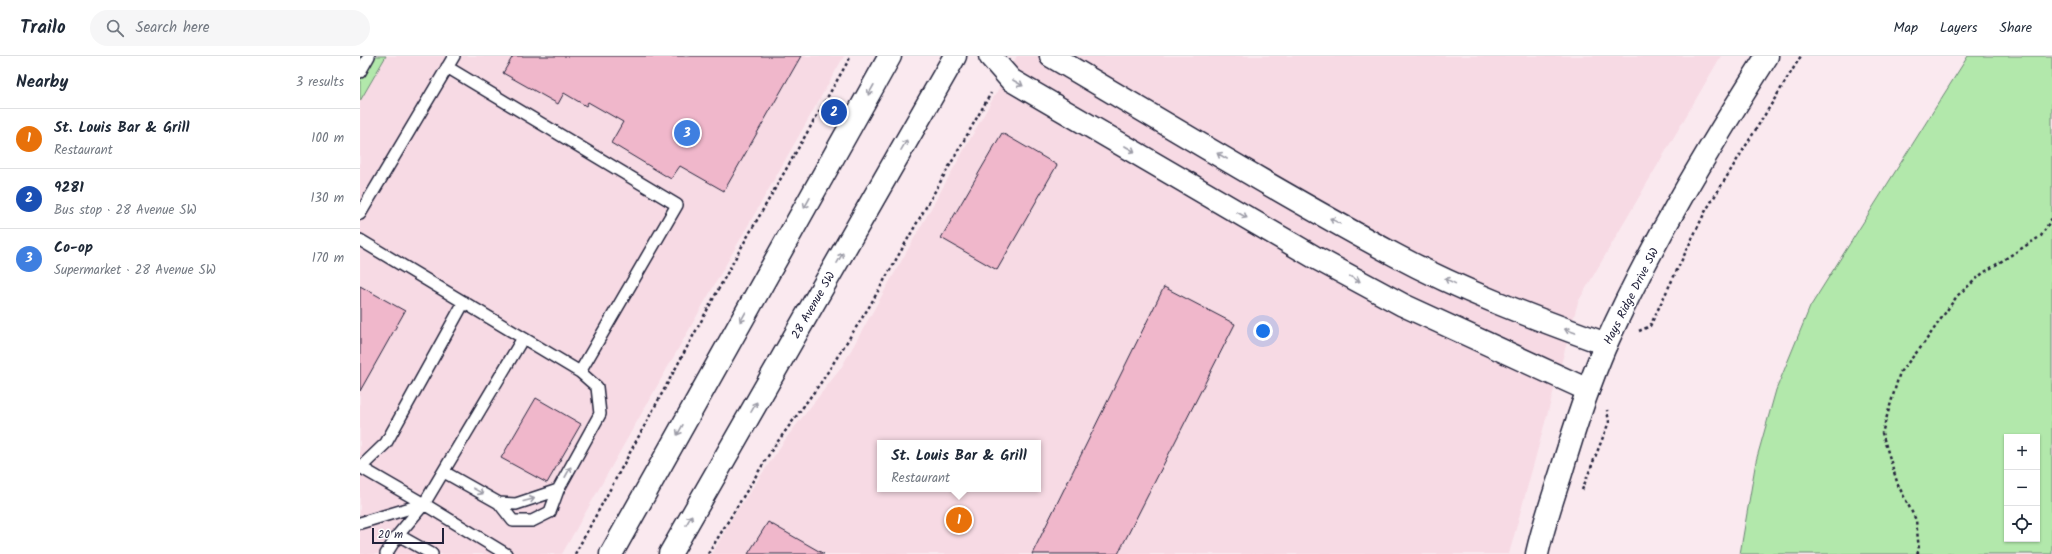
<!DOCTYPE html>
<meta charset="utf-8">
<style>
body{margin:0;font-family:Kalam,sans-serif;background:#f6f6f7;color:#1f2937}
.controls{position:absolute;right:12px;bottom:12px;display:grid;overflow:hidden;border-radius:0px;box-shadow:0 1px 3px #0004}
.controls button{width:36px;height:36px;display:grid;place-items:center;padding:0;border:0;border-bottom:1px solid #e0e1e3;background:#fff;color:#1f2937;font:20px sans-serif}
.scale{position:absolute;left:12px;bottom:10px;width:72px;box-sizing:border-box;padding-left:4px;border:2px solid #22223b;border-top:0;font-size:11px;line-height:14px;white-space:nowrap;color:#22223b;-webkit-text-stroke:3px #fff;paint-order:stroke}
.you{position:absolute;left:903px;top:275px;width:14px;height:14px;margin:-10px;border:3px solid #fff;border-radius:50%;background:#1a73e8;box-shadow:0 0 0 6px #1a73e833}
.badge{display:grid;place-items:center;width:26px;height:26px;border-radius:50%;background:#d1495b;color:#fff;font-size:13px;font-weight:700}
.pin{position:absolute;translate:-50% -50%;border:2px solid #fff;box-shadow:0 1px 4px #0006}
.popup{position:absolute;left:517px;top:384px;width:164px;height:52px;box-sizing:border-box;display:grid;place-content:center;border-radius:0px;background:#fff;filter:drop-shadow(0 1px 3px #0005);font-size:13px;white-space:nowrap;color:#747a83}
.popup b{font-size:15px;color:#1f2937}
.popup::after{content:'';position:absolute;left:50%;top:100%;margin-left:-8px;border:8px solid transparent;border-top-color:#fff}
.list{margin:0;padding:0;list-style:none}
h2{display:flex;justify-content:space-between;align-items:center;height:52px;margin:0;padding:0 16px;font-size:17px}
h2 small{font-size:13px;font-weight:400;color:#747a83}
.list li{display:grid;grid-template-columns:26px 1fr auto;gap:12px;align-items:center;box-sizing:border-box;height:60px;padding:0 16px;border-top:1px solid #e0e1e3}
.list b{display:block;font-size:15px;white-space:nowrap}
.list p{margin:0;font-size:13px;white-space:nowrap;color:#747a83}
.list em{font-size:13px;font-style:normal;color:#747a83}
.icon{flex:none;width:22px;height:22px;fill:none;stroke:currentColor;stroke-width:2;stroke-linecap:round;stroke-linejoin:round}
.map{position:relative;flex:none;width:1692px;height:498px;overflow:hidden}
header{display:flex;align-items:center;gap:24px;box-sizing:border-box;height:56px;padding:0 20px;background:#fff;border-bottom:1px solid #e0e1e3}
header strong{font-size:19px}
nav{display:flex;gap:22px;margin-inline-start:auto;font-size:14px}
.search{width:280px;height:36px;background:#f6f6f7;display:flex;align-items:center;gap:10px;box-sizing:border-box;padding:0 14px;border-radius:22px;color:#747a83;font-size:15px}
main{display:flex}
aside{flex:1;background:#fff}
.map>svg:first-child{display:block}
.built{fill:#f7dae4;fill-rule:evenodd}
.green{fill:#b2e8ab;stroke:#6a8573;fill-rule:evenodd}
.building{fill:#f0b7cb;stroke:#22223b}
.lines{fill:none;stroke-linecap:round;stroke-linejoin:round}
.service-casing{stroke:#22223b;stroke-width:14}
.minor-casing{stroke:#22223b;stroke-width:25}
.tertiary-casing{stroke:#22223b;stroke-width:25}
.secondary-casing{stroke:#22223b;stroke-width:25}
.path{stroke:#22223b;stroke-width:2.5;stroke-dasharray:3 3;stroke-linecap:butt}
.service{stroke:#fff;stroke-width:11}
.minor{stroke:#fff;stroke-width:22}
.tertiary{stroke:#fff;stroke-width:22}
.secondary{stroke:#fff;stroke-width:22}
.oneway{stroke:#9c9ca7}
.labels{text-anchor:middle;stroke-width:3.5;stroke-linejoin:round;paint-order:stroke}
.street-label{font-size:12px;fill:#22223b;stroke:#fff}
</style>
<header>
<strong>Trailo</strong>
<div class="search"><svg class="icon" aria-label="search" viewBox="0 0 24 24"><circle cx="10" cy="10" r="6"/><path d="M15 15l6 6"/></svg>Search here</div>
<nav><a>Map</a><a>Layers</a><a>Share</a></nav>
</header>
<main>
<aside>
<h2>Nearby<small>3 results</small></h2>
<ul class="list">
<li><span class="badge" style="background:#e8710a">1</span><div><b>St. Louis Bar &amp; Grill</b><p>Restaurant</p></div><em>100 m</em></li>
<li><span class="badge" style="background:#1a4fb4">2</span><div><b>9281</b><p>Bus stop · 28 Avenue SW</p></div><em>130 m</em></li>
<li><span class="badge" style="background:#3f7fe0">3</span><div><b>Co-op</b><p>Supermarket · 28 Avenue SW</p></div><em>170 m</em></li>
</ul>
</aside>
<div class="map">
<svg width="1692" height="498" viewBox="0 0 1692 498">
<rect width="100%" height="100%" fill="#fae9ef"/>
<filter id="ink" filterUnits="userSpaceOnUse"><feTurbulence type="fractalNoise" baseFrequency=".025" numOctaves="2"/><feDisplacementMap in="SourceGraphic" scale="8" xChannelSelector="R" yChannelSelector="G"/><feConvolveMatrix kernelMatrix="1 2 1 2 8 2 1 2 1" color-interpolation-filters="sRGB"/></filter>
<g filter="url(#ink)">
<!-- built -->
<path class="built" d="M26,0h458l-282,498h-202v-453z
M657,0h704l-143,246 -69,252h-797l20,-36 55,-81 54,-69zM520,387h158v46h-158z"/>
<!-- green -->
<path class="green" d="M0,0h26l-26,45z
M1608,0h84v498h-312l16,-93 20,-71 34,-83zM1647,381h30v102h-30z"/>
<!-- building -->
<path class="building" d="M153,0h288l-77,135 -44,-25 -9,13 -60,-36 12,-21 -35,-20 -2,4 -22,-13 -6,11 -55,-31z
M642,77l55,32 -60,105 -56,-32z
M0,230l45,25 -45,80z
M804,231l71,37 -117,230h-86z
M176,342l45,26 -34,59 -46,-25z
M408,466l56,32h-76z"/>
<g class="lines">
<!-- service casing -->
<g class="service-casing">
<path id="service" d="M87,11l230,138 -97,167
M0,16l9,-16
M0,158l94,-158
M0,184l220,132 17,15 3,27 -42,76 -8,22 -18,9h-19l-14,-18 -55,-31
M0,411l64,37
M1,411l25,-24 78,-141
M139,447l17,1 42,-14
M0,467l64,-19 82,50
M38,479l34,19
M26,498l12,-19 26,-31 99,-166"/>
</g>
<!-- minor casing -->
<g class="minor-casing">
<path id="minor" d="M630,0l21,24 305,178 87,47 185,85
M691,0c114,67 227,136 344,199 67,36 139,63 211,89"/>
</g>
<!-- tertiary casing -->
<g class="tertiary-casing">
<path id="tertiary" d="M1177,498c6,-27 15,-54 24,-81 13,-44 27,-87 45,-129 45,-100 102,-195 161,-288"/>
</g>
<!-- secondary casing -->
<g class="secondary-casing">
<path id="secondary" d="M251,498l279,-498
M310,498l285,-498"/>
</g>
<!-- path -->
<path class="path" d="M1279,275l11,-5 55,-114 96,-156
M1222,434l27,-68 -2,-12
M215,498l162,-299 114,-199
M348,498l65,-106 49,-67 47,-74 122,-214
M1557,498l2,-4 -3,-30 -18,-35 -16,-52 18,-61 22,-26 35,-50 26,-23 58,-37 11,-18"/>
<!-- service -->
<use href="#service" class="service"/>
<!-- minor -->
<use href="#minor" class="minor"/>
<!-- tertiary -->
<use href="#tertiary" class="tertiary"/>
<!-- secondary -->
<use href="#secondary" class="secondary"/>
</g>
<!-- one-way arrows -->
<defs><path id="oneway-shaft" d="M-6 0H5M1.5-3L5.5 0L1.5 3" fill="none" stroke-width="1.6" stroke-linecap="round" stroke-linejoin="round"/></defs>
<g class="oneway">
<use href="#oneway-shaft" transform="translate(658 27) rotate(30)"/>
<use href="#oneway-shaft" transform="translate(511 34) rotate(119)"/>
<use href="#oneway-shaft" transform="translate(544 89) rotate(-60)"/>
<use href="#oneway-shaft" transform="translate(770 93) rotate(30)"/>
<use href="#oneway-shaft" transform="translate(862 100) rotate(-150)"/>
<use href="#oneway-shaft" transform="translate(447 147) rotate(119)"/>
<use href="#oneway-shaft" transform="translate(882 159) rotate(30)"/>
<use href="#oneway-shaft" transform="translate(975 165) rotate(-151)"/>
<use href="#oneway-shaft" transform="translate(480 202) rotate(-60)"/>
<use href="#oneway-shaft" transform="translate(995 223) rotate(28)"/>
<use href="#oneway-shaft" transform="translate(1090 225) rotate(-154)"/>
<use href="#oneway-shaft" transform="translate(383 261) rotate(119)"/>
<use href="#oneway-shaft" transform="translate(1210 275) rotate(-160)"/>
<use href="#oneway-shaft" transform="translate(394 351) rotate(-60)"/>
<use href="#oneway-shaft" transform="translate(320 374) rotate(119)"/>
<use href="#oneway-shaft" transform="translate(208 416) rotate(-61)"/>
<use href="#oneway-shaft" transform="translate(118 435) rotate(29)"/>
<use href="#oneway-shaft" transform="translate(169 444) rotate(-15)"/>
<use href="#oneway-shaft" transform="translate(329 464) rotate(-60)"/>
</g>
</g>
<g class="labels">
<!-- street labels -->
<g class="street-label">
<text transform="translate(1271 240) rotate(-63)" y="4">Hays Ridge Drive SW</text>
<text transform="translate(453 249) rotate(-60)" y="4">28 Avenue SW</text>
</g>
</g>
</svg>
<div class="controls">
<button>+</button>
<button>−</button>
<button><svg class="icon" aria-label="locate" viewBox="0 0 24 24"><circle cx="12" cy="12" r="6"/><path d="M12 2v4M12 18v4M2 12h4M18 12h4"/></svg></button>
</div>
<div class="scale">20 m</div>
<div class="you"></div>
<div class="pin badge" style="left:599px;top:464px;background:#e8710a">1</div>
<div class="popup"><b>St. Louis Bar &amp; Grill</b>Restaurant</div>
<div class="pin badge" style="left:474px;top:56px;background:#1a4fb4">2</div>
<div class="pin badge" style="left:327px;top:77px;background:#3f7fe0">3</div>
</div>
</main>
